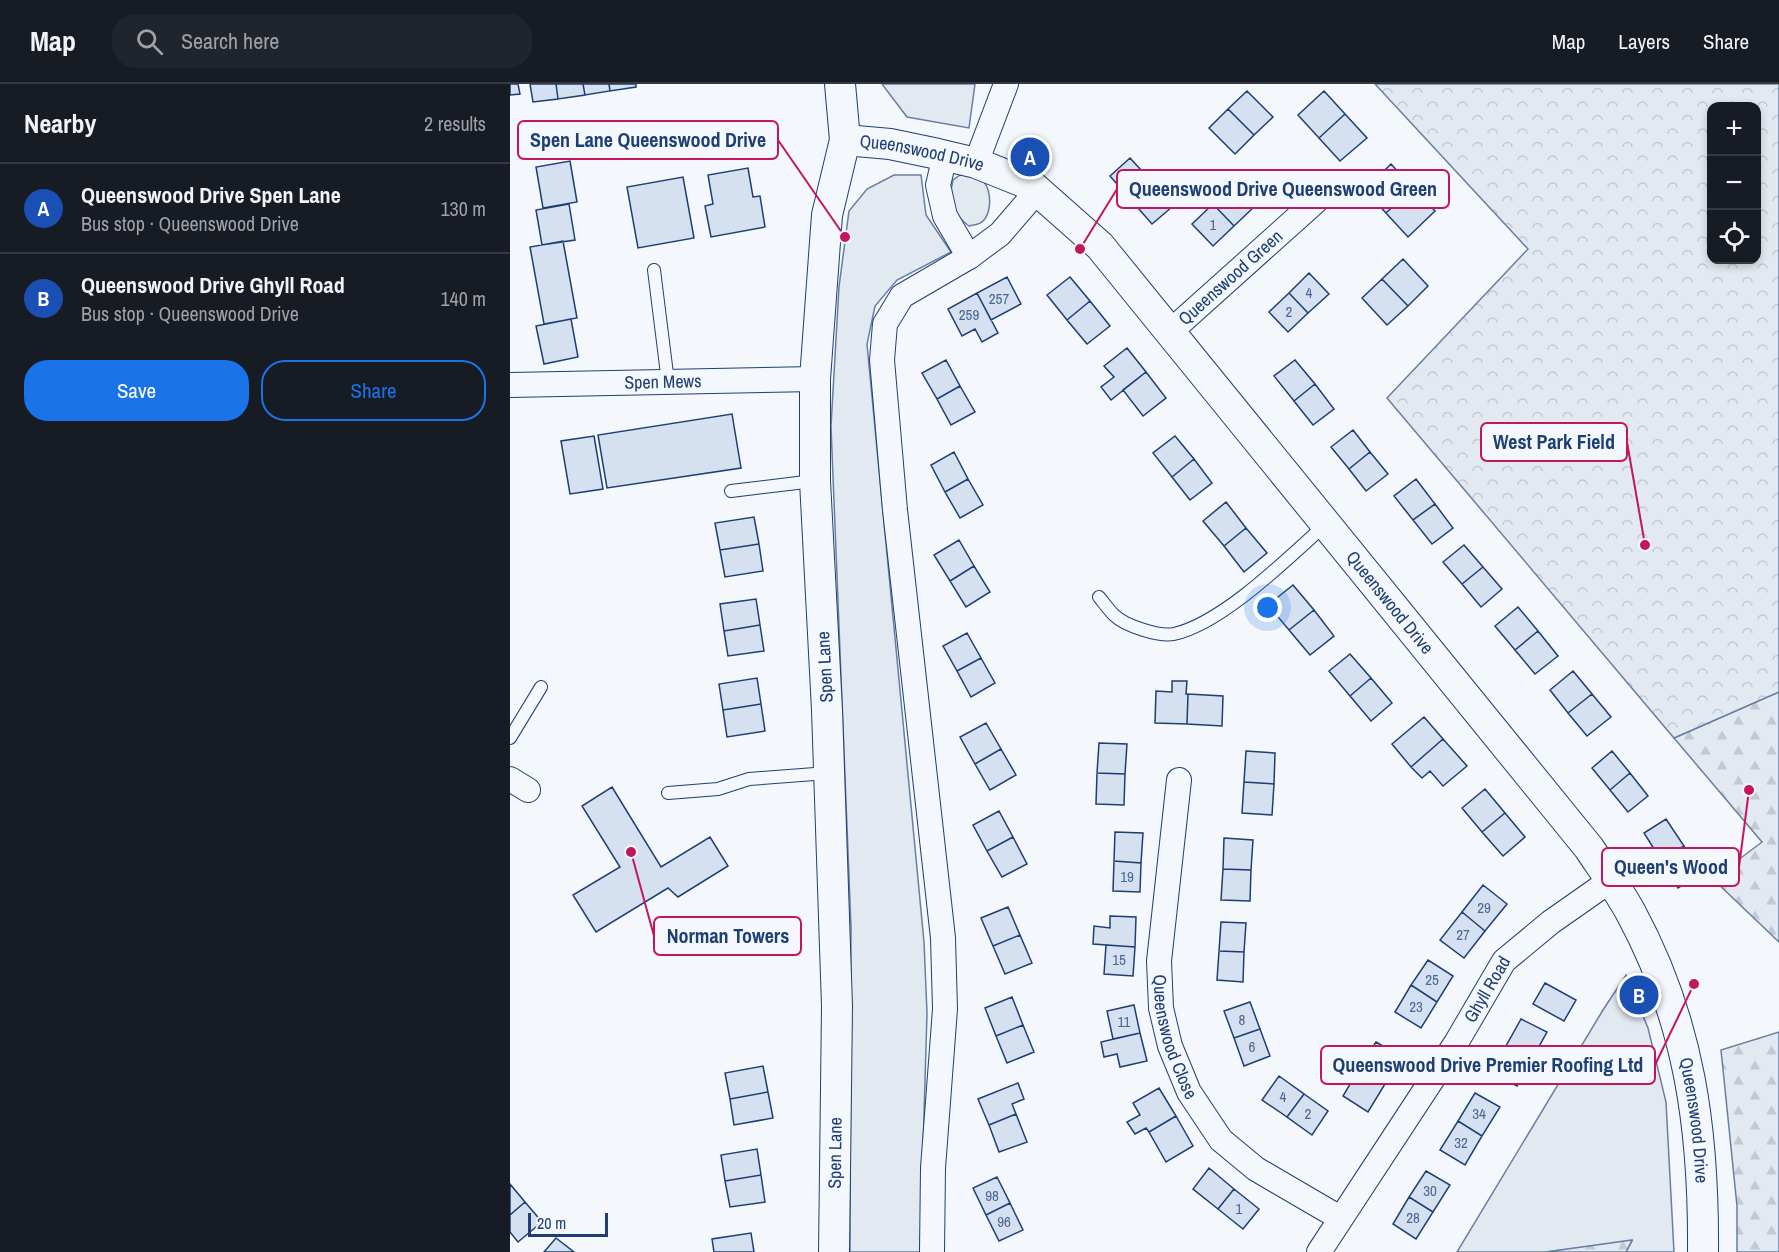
<!DOCTYPE html>
<meta charset="utf-8">
<style>
body{margin:0;font-family:"Archivo Narrow",sans-serif;background:#20242c;color:#f1f3f6}
.controls{position:absolute;right:18px;top:18px;display:grid;overflow:hidden;border-radius:12px;box-shadow:0 3px 9px #0003}
.controls button{width:54px;height:54px;display:grid;place-items:center;padding:0;border:0;border-bottom:2px solid #363941;background:#171b24;color:#f1f3f6;font:30px sans-serif}
.scale{position:absolute;left:18px;bottom:15px;width:80px;box-sizing:border-box;padding-left:6px;border:3px solid #1d3f73;border-top:0;font-size:16px;line-height:21px;white-space:nowrap;color:#1d3f73;-webkit-text-stroke:4px #f4f7fb;paint-order:stroke}
.you{position:absolute;left:758px;top:524px;width:21px;height:21px;margin:-15px;border:4px solid #fff;border-radius:50%;background:#1a73e8;box-shadow:0 0 0 9px #1a73e833}
.badge{display:grid;place-items:center;width:39px;height:39px;border-radius:50%;background:#1a73e8;color:#fff;font-size:20px;font-weight:700}
.pin{position:absolute;translate:-50% -50%;border:3px solid #fff;box-shadow:0 2px 6px #0006}
.list{margin:0;padding:0;list-style:none}
h2{display:flex;justify-content:space-between;align-items:center;height:78px;margin:0;padding:0 24px;font-size:26px}
h2 small{font-size:20px;font-weight:400;color:#9ea1a6}
.list li{display:grid;grid-template-columns:39px 1fr auto;gap:18px;align-items:center;box-sizing:border-box;height:90px;padding:0 24px;border-top:2px solid #363941}
.list b{display:block;font-size:22px;white-space:nowrap}
.list p{margin:0;font-size:20px;white-space:nowrap;color:#9ea1a6}
.list em{font-size:20px;font-style:normal;color:#9ea1a6}
.actions{display:flex;gap:12px;padding:18px 24px}
.actions a{flex:1;padding:14px 0;border:2px solid #1a73e8;border-radius:24px;text-align:center;font-size:21px;color:#1a73e8}
.actions .main{background:#1a73e8;color:#fff}
.icon{flex:none;width:33px;height:33px;fill:none;stroke:currentColor;stroke-width:2;stroke-linecap:round;stroke-linejoin:round}
.map{position:relative;flex:none;width:1269px;height:1168px;overflow:hidden}
header{display:flex;align-items:center;gap:36px;box-sizing:border-box;height:84px;padding:0 30px;background:#171b24;border-bottom:2px solid #363941}
header strong{font-size:28px}
nav{display:flex;gap:33px;margin-inline-start:auto;font-size:21px}
.search{width:420px;height:54px;background:#20242c;display:flex;align-items:center;gap:15px;box-sizing:border-box;padding:0 21px;border-radius:24px;color:#9ea1a6;font-size:22px}
main{display:flex}
aside{flex:1;background:#171b24}
.map>svg:first-child{display:block}
.green{fill:#e3e9f0;stroke:#687fa3;stroke-width:1.5}
.forest{fill:url(#forest-firs);stroke:#687fa3;stroke-width:1.5}
.park{fill:url(#park-crowns);stroke:#687fa3;stroke-width:1.5;fill-rule:evenodd}
.building{fill:#d5e0f0;stroke:#1d3f73;stroke-width:1.5}
.lines{fill:none;stroke-linecap:round;stroke-linejoin:round}
.service-casing{stroke:#1d3f73;stroke-width:14}
.minor-casing{stroke:#1d3f73;stroke-width:26}
.tertiary-casing{stroke:#1d3f73;stroke-width:32}
.service{stroke:#f4f7fb;stroke-width:12}
.minor{stroke:#f4f7fb;stroke-width:24}
.tertiary{stroke:#f4f7fb;stroke-width:30}
.labels{text-anchor:middle;stroke-width:4.5;stroke-linejoin:round;paint-order:stroke}
.number-label{font-size:15px;fill:#4b6792}
.street-label{font-size:18px;fill:#1d3f73;stroke:#f4f7fb}
.leader{fill:none;stroke:#c2185b;stroke-width:2}
.callout-dot{fill:#c2185b;stroke:#f4f7fb;stroke-width:2}
.callout{fill:#f4f7fb;stroke:#c2185b;stroke-width:2}
.callout-label{font-size:20px;text-anchor:middle;font-weight:bold;fill:#1d3f73}
</style>
<header>
<strong>Map</strong>
<div class="search"><svg class="icon" aria-label="search" viewBox="0 0 24 24"><circle cx="10" cy="10" r="6"/><path d="M15 15l6 6"/></svg>Search here</div>
<nav><a>Map</a><a>Layers</a><a>Share</a></nav>
</header>
<main>
<aside>
<h2>Nearby<small>2 results</small></h2>
<ul class="list">
<li><span class="badge" style="background:#1a4fb4">A</span><div><b>Queenswood Drive Spen Lane</b><p>Bus stop · Queenswood Drive</p></div><em>130 m</em></li>
<li><span class="badge" style="background:#1a4fb4">B</span><div><b>Queenswood Drive Ghyll Road</b><p>Bus stop · Queenswood Drive</p></div><em>140 m</em></li>
</ul>
<div class="actions"><a class="main">Save</a><a>Share</a></div>
</aside>
<div class="map">
<svg width="1269" height="1168" viewBox="0 0 1269 1168">
<defs>
<pattern id="forest-firs" width="22" height="20" patternUnits="userSpaceOnUse" patternTransform="scale(1.5)"><rect width="22" height="20" fill="#e3e9f0"/><path d="M5 1l3.5 6h-7zM16 11l3.5 6h-7z" fill="#c2c9d1"/></pattern>
<pattern id="park-crowns" width="20" height="18" patternUnits="userSpaceOnUse" patternTransform="scale(1.5)"><rect width="20" height="18" fill="#e3e9f0"/><path d="M2 6a3 3 0 1 1 6 0M12 15a3 3 0 1 1 6 0" fill="none" stroke="#c2c9d1"/></pattern>
</defs>
<rect width="100%" height="100%" fill="#f4f7fb"/>
<!-- green -->
<path class="green" d="M372,0h93l-6,44 -62,-11z
M384,91h27l5,40 25,37 -54,28 -22,26 -8,38 57,598 3,71 -7,239h-70l1,-325 -20,-501 8,-139 10,-76 18,-22z
M450,91c8,0 16,1 23,6 10,10 9,38 -5,43 -3,1 -6,1 -9,2 -17,-12 -21,-26 -16,-46z
M1116,891l22,53 18,74 8,150h-48l6,-11 -86,11h-89l146,-242z"/>
<!-- forest -->
<path class="forest" d="M1269,608v250l-66,-63 49,-37 -88,-104z
M1269,948v220h-42v-46l-16,-156z
M1122,1156l-6,12h-80z"/>
<!-- park -->
<path class="park" d="M865,0h404v608l-105,46 -287,-340 141,-149zM1202,22h44v154h-44z"/>
<!-- building -->
<path class="building" d="M0,0h8l2,10 -10,1z
M20,0h26l2,15 -25,3z
M46,0h27l2,11 -27,4z
M73,0h26l1,7 -25,4z
M99,0h27v3l-26,4z
M737,7l26,26 -19,18 -26,-26z
M814,7l21,23 -26,24 -21,-23z
M718,25l26,26 -19,19 -26,-26z
M835,30l22,24 -27,23 -21,-23z
M620,74l22,24 -21,18 -21,-24z
M60,77l7,41 -34,6 -7,-41z
M881,80l22,24 -27,25 -22,-23z
M238,84l5,29 7,-1 5,31 -54,10 -6,-31 8,-2 -5,-29z
M173,93l11,61 -56,10 -11,-61z
M642,98l20,25 -20,17 -21,-24z
M724,100l21,22 -21,20 -21,-22z
M903,104l22,23 -27,26 -22,-24z
M59,120l6,36 -33,5 -6,-35z
M703,120l21,22 -21,20 -21,-22z
M53,157l14,77 -33,6 -14,-77z
M893,175l25,27 -20,20 -26,-27z
M799,189l20,21 -21,19 -19,-20z
M497,193l14,27 -30,16 -14,-27z
M560,193l20,24 -23,19 -20,-25z
M872,195l26,27 -21,19 -25,-27z
M467,209l21,40 -16,9 -7,-13 -13,7 -14,-27z
M779,209l19,20 -20,19 -19,-20z
M580,217l20,25 -23,18 -20,-24z
M61,235l7,38 -34,7 -8,-38z
M617,264l19,24 -35,28 -10,-13 13,-10 -10,-11z
M436,276l14,26 -23,13 -15,-26z
M785,276l20,24 -21,17 -20,-25z
M636,288l20,26 -23,18 -20,-26z
M805,300l19,25 -21,16 -19,-24z
M450,302l15,26 -24,13 -14,-26z
M222,330l9,54 -134,20 -9,-53z
M843,346l17,22 -21,17 -18,-22z
M84,352l9,53 -33,5 -9,-53z
M665,352l19,23 -22,18 -19,-24z
M444,368l14,27 -23,13 -14,-27z
M860,368l18,22 -22,17 -17,-22z
M684,375l18,24 -22,17 -18,-23z
M458,395l15,26 -23,13 -15,-26z
M906,395l19,25 -22,16 -19,-24z
M716,418l20,26 -22,18 -21,-25z
M925,420l18,24 -21,16 -19,-24z
M244,433l5,27 -39,6 -5,-27z
M736,444l21,25 -23,19 -20,-26z
M449,456l15,26 -24,15 -16,-26z
M249,460l4,27 -38,6 -5,-27z
M954,461l19,22 -21,17 -19,-22z
M464,482l16,26 -24,15 -16,-26z
M973,483l19,22 -21,18 -19,-23z
M783,501l21,25 -25,20 -21,-25z
M246,515l4,26 -36,6 -4,-27z
M1008,523l20,24 -23,19 -20,-24z
M804,526l20,26 -24,19 -21,-25z
M250,541l4,26 -36,5 -4,-25z
M1028,547l20,25 -23,18 -20,-24z
M457,549l14,25 -24,13 -14,-25z
M840,570l21,24 -21,18 -21,-25z
M471,574l14,25 -24,14 -14,-26z
M1063,587l19,23 -24,19 -18,-23z
M247,594l4,26 -38,6 -4,-26z
M861,594l21,25 -21,18 -21,-25z
M662,597h15l-1,13h2l-1,30 -32,-1 1,-32 16,1z
M678,610l35,2 -1,30 -35,-2z
M1082,610l19,23 -24,19 -19,-23z
M251,620l4,27 -38,6 -4,-27z
M914,633l19,22 -32,28 -19,-23z
M476,639l15,26 -26,15 -15,-27z
M933,655l24,27 -24,20 -13,-15 -8,7 -11,-11z
M589,659l28,1 -2,30 -28,-1z
M491,665l15,26 -26,15 -15,-26z
M736,667l29,2 -1,31 -30,-2z
M1102,667l18,22 -20,17 -18,-22z
M587,689l28,1 -1,31 -28,-1z
M1120,689l18,23 -20,16 -18,-22z
M734,698l30,2 -2,31 -30,-2z
M102,703l49,80 49,-30 18,29 -50,31 -10,-9 -72,44 -23,-37 47,-28 -38,-61z
M975,705l20,24 -23,19 -20,-24z
M489,727l14,26 -26,14 -14,-26z
M995,729l20,24 -22,19 -21,-24z
M1156,735l18,27 -23,14 -17,-27z
M605,748l28,1 -2,30 -27,-2z
M503,753l14,27 -25,13 -15,-26z
M714,754l29,2 -2,30 -28,-1z
M1174,762l17,28 -23,14 -17,-28z
M604,777l27,2 -1,29 -27,-1z
M713,785l28,1 -1,31 -29,-1z
M973,801l24,19 -22,27 -23,-19z
M498,823l12,28 -27,11 -12,-28z
M952,828l23,19 -21,27 -24,-18z
M600,832l26,1 -1,30 -42,-3 1,-18 16,2z
M711,838l25,1 -2,29 -25,-1z
M510,851l12,28 -27,11 -12,-28z
M596,861l29,2 -2,29 -29,-2z
M709,867l25,1 -1,30 -26,-2z
M918,876l25,16 -16,26 -26,-17z
M1035,899l31,17 -12,21 -31,-17z
M901,901l26,17 -16,26 -26,-16z
M502,913l11,28 -27,11 -11,-28z
M740,918l10,27 -26,9 -10,-27z
M624,921l6,28 -27,6 -6,-28z
M1011,935l26,13 -15,27 -26,-13z
M513,941l11,27 -27,11 -11,-27z
M750,945l10,27 -26,10 -10,-28z
M630,949l7,28 -27,6 -3,-13 -13,3 -3,-15z
M866,958l26,15 -17,27 -26,-15z
M996,962l26,13 -15,27 -26,-13z
M253,982l5,26 -38,7 -5,-26z
M849,985l26,15 -17,28 -25,-16z
M769,992l25,18 -17,23 -25,-17z
M508,999l6,16 -12,5 4,10 -27,11 -11,-26z
M649,1004l17,28 -27,16 -3,-4 -11,6 -8,-12 13,-7 -7,-12z
M258,1008l5,26 -39,7 -4,-26z
M965,1009l25,14 -18,29 -24,-15z
M794,1010l24,17 -16,24 -25,-18z
M506,1030l11,28 -28,10 -10,-27z
M666,1032l17,30 -27,16 -17,-30z
M948,1037l24,15 -17,29 -25,-15z
M247,1065l4,26 -36,6 -4,-26z
M699,1084l25,21 -16,20 -25,-20z
M916,1087l24,14 -17,27 -24,-15z
M251,1091l4,27 -35,5 -5,-26z
M487,1093l13,26 -24,12 -13,-27z
M0,1100l15,18 -15,13z
M724,1105l25,20 -16,20 -25,-20z
M899,1113l24,15 -17,27 -23,-15z
M15,1118l17,20 -24,20 -8,-10v-17z
M500,1119l13,27 -24,11 -13,-26z
M241,1149l3,19h-40l-2,-13z
M46,1154l18,14h-30z"/>
<g class="lines">
<!-- service casing -->
<g class="service-casing">
<path id="service" d="M144,186l14,112
M221,407l83,-10
M589,513c5,6 10,13 15,18 11,11 46,22 60,19 49,-11 114,-76 152,-110
M0,654l31,-51
M158,709l50,-4 31,-10 79,-6"/>
</g>
<!-- minor casing -->
<g class="minor-casing">
<g id="minor">
<path d="M435,72l-7,29 7,31 24,41"/>
<path d="M466,79l30,-79"/>
<path id="s1" d="M661,247l145,-130"/>
<path id="s2" d="M0,301l305,-6"/>
<path d="M0,695l18,11"/>
<path id="s3" d="M669,696l-20,181 2,47 9,38 19,46 32,48 35,29 84,49"/>
<path d="M422,1168l1,-84 12,-159 -2,-71 -48,-428 -13,-150 3,-36 17,-28 67,-39 31,-23 38,-44"/>
<path id="s4" d="M809,1168l137,-209 48,-82 47,-39 60,-42"/>
</g>
</g>
<!-- tertiary casing -->
<g class="tertiary-casing">
<g id="tertiary">
<path id="s5" d="M335,56l45,4 48,10 38,9 55,22 69,61 489,602c14,21 30,43 42,65 59,109 73,218 72,339"/>
<path id="s6" d="M324,1168l3,-246 -10,-296 -12,-229v-102l12,-164 18,-75 -5,-56"/>
</g>
</g>
<!-- service -->
<use href="#service" class="service"/>
<!-- minor -->
<use href="#minor" class="minor"/>
<!-- tertiary -->
<use href="#tertiary" class="tertiary"/>
</g>
<g class="labels">
<!-- number labels -->
<g class="number-label">
<text x="703" y="146">1</text>
<text x="799" y="214">4</text>
<text x="489" y="220">257</text>
<text x="779" y="233">2</text>
<text x="459" y="236">259</text>
<text x="617" y="798">19</text>
<text x="974" y="829">29</text>
<text x="953" y="856">27</text>
<text x="609" y="881">15</text>
<text x="922" y="901">25</text>
<text x="906" y="928">23</text>
<text x="732" y="941">8</text>
<text x="614" y="943">11</text>
<text x="742" y="968">6</text>
<text x="773" y="1018">4</text>
<text x="798" y="1035">2</text>
<text x="969" y="1035">34</text>
<text x="951" y="1064">32</text>
<text x="920" y="1112">30</text>
<text x="482" y="1117">98</text>
<text x="729" y="1130">1</text>
<text x="903" y="1139">28</text>
<text x="494" y="1143">96</text>
</g>
<!-- street labels -->
<g class="street-label">
<text dy="6" stroke="none"><textPath href="#s5" startOffset="78">Queenswood Drive</textPath></text>
<text dy="6" stroke="none"><textPath href="#s1" startOffset="80">Queenswood Green</textPath></text>
<text dy="6" stroke="none"><textPath href="#s2" startOffset="153">Spen Mews</textPath></text>
<text dy="6" stroke="none"><textPath href="#s5" startOffset="744">Queenswood Drive</textPath></text>
<text transform="translate(315 583) rotate(-93)" y="6">Spen Lane</text>
<text dy="6" stroke="none"><textPath href="#s4" startOffset="312">Ghyll Road</textPath></text>
<text dy="6" stroke="none"><textPath href="#s3" startOffset="260">Queenswood Close</textPath></text>
<text dy="6" stroke="none"><textPath href="#s5" startOffset="1356">Queenswood Drive</textPath></text>
<text dy="6" stroke="none"><textPath href="#s6" startOffset="99">Spen Lane</textPath></text>
</g>
</g>
<!-- callouts -->
<path class="leader" d="M335 153L268 56M570 165L607 105M1135 461L1117 358M1239 706L1229 783M121 768L144 852M1184 900L1145 981"/>
<g class="callout-dot">
<circle cx="335" cy="153" r="6"/>
<circle cx="570" cy="165" r="6"/>
<circle cx="1135" cy="461" r="6"/>
<circle cx="1239" cy="706" r="6"/>
<circle cx="121" cy="768" r="6"/>
<circle cx="1184" cy="900" r="6"/>
</g>
<g class="callout">
<rect x="8" y="37" width="260" height="38" rx="6"/>
<rect x="607" y="86" width="332" height="38" rx="6"/>
<rect x="971" y="339" width="146" height="38" rx="6"/>
<rect x="1092" y="764" width="137" height="38" rx="6"/>
<rect x="144" y="833" width="147" height="38" rx="6"/>
<rect x="811" y="962" width="334" height="38" rx="6"/>
</g>
<g class="callout-label">
<text x="138" y="63">Spen Lane Queenswood Drive</text>
<text x="773" y="112">Queenswood Drive Queenswood Green</text>
<text x="1044" y="365">West Park Field</text>
<text x="1161" y="790">Queen's Wood</text>
<text x="218" y="859">Norman Towers</text>
<text x="978" y="988">Queenswood Drive Premier Roofing Ltd</text>
</g>
</svg>
<div class="controls">
<button>+</button>
<button>−</button>
<button><svg class="icon" aria-label="locate" viewBox="0 0 24 24"><circle cx="12" cy="12" r="6"/><path d="M12 2v4M12 18v4M2 12h4M18 12h4"/></svg></button>
</div>
<div class="scale">20 m</div>
<div class="you"></div>
<div class="pin badge" style="left:520px;top:73px;background:#1a4fb4">A</div>
<div class="pin badge" style="left:1129px;top:911px;background:#1a4fb4">B</div>
</div>
</main>
